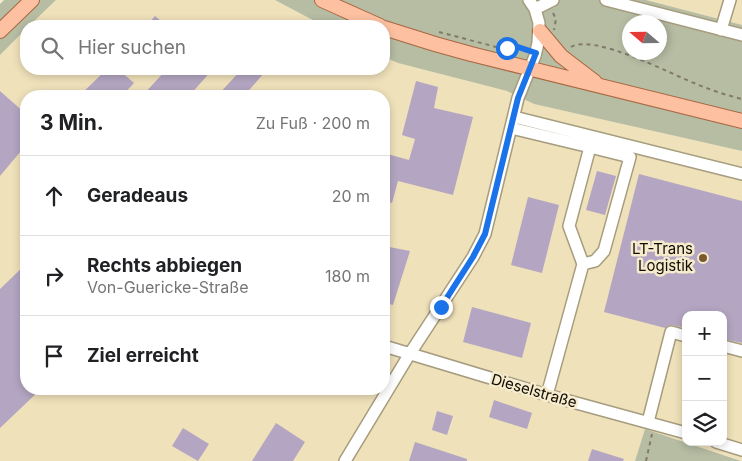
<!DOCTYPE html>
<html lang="de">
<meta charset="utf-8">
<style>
body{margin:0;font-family:Inter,sans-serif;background:#f6f6f6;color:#202124}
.controls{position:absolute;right:15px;bottom:15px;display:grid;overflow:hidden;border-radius:10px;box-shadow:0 2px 8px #0003}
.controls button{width:45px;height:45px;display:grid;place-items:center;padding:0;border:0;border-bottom:1px solid #e0e0e0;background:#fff;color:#202124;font:25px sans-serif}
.compass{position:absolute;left:622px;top:15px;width:45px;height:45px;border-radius:50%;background:#fff;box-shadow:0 2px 8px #0003;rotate:290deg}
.stop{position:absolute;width:15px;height:15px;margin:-11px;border:4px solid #1a73e8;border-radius:50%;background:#fff}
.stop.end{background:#1a73e8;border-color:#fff;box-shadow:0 1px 5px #0008}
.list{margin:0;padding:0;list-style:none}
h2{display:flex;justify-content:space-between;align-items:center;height:65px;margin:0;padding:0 20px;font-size:21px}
h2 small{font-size:16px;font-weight:400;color:#757577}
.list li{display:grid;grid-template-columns:32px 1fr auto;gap:15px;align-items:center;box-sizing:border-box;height:80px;padding:0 20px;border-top:1px solid #e0e0e0}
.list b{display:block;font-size:19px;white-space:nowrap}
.list p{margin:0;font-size:16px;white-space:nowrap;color:#757577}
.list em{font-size:16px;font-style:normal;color:#757577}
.icon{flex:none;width:28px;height:28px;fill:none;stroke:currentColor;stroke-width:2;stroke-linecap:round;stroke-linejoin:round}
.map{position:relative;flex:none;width:742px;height:461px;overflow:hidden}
.search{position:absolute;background:#fff;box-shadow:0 2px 8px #0003;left:20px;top:20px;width:370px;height:55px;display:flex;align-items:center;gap:12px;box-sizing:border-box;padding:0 18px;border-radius:20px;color:#757577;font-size:19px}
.panel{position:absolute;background:#fff;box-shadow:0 2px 8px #0003;left:20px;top:90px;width:370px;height:305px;border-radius:20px}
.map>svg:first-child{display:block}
.built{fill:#efe1ba;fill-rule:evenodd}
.green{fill:#b6bda3;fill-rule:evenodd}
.building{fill:#b4a6c2}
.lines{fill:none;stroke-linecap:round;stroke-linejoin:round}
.minor-casing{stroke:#a69c7e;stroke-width:14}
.major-casing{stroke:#a96641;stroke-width:16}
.path{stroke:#817a66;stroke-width:2;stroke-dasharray:4 4;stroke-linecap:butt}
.minor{stroke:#fff;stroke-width:11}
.major{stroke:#fdc1a1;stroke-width:14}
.route{stroke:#1a73e8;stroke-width:6}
.poi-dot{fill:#795a2f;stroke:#f6ebcc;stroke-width:2}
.labels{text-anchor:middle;stroke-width:5;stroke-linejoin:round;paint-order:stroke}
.poi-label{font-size:15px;fill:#100c03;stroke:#f6ebcc;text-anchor:end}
.street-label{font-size:15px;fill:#100c03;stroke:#f6ebcc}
</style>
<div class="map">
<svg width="742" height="461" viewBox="0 0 742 461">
<rect width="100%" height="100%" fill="#f6ebcc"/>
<!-- built -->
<path class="built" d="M56,0h219l49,26h-295z
M646,0h96v25z
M26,29v40h358v-12l14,6 109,28 27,13 208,47v310l-97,-32 -10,32h-635v-406zM26,96h358v293h-358zM686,315h37v127h-37z"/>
<!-- green -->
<path class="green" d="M4,0h52l-27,26h-3v3l-26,26v-51z
M275,0h371l96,25v126l-208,-47 -27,-13 -109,-28 -14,-6v-31h-60zM630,22h30v30h-30z
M645,429l96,32h-106z"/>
<!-- building -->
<path class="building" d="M155,16l12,10h-21z
M107,69h11l16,14 -12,13h-43z
M167,69h46l-24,27h-47z
M242,69h17l5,4 -20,23h-27z
M416,81l22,6 -4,21 39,9 -20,78 -55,-14 -6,22 -8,-2v-48l25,7 6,-21 -13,-4z
M0,91l26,23v31l-26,31z
M597,171l19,5 -11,39 -19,-5z
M639,174l103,27v142l-19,-4v-24h-37v13l-14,-3h-3l-4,3 -61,-16z
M528,197l31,8 -17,68 -31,-8z
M384,246l26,5 -17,54 -9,-2z
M26,264v125h15l-41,39v-139z
M472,307l59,16 -9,35 -59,-16z
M494,400l38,13 -5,16 -38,-12z
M437,411l16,5 -6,19 -15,-5z
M276,423l29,19 -12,19h-41z
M183,428l26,16 -11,17 -26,-15z
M415,442l52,17v2h-58z
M592,449l32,10 -1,2h-35z"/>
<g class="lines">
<!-- minor casing -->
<g class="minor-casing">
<path id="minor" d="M606,0l136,35
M535,9l18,-9
M721,30l9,-30
M514,117l228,57
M511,128l79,19 -21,79 14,38 -36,131
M583,264l12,-3 9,-10 26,-94 -40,-10
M384,346l163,49 139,38
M723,346l19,5
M648,422l23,-90 15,4
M716,442l26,8
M345,461l64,-106 64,-98 12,-23 33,-136 17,-42 3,-13 1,-20 -4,-14 -6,-9"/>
</g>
<!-- major casing -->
<g class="major-casing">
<path id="major" d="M322,0l58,26
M384,28l51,16 36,10 271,67
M0,31l32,-31
M540,31l21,25 34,26"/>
</g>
<!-- path -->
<path class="path" d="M553,13l3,6 -2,11
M439,32l65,17 11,-3 11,4
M571,47c22,-14 100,27 123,36 16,7 32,12 48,16
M646,461l6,-27"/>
<!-- minor -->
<use href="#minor" class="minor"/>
<!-- major -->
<use href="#major" class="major"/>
</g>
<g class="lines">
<!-- route -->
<path class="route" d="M441,307l32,-50 12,-23 33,-136 18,-45 -21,-7 -8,2"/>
</g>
<!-- markers -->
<circle class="poi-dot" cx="703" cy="258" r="5"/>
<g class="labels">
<!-- poi labels -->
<g class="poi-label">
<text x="693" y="254">LT-Trans<tspan x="693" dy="17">Logistik</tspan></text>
</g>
<!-- street labels -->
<g class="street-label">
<text transform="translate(534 391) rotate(16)" y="5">Dieselstraße</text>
</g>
</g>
</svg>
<div class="controls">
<button>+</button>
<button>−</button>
<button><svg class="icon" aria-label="layers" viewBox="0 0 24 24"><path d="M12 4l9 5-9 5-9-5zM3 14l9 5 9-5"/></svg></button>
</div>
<svg class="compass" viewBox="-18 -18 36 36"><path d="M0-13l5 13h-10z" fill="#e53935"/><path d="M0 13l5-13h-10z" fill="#757577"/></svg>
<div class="stop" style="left:507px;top:48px"></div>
<div class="stop end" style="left:441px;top:307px"></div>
<div class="search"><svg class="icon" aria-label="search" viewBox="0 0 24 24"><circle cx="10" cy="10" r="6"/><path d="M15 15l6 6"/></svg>Hier suchen</div>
<section class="panel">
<h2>3 Min.<small>Zu Fuß · 200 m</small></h2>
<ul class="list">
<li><svg class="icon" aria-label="ahead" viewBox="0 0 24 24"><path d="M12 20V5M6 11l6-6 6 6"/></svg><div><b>Geradeaus</b></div><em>20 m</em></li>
<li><svg class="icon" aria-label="right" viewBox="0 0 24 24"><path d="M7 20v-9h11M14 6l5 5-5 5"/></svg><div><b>Rechts abbiegen</b><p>Von-Guericke-Straße</p></div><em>180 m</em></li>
<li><svg class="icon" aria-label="arrive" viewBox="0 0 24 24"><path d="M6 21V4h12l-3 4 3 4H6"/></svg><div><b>Ziel erreicht</b></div></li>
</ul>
</section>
</div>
